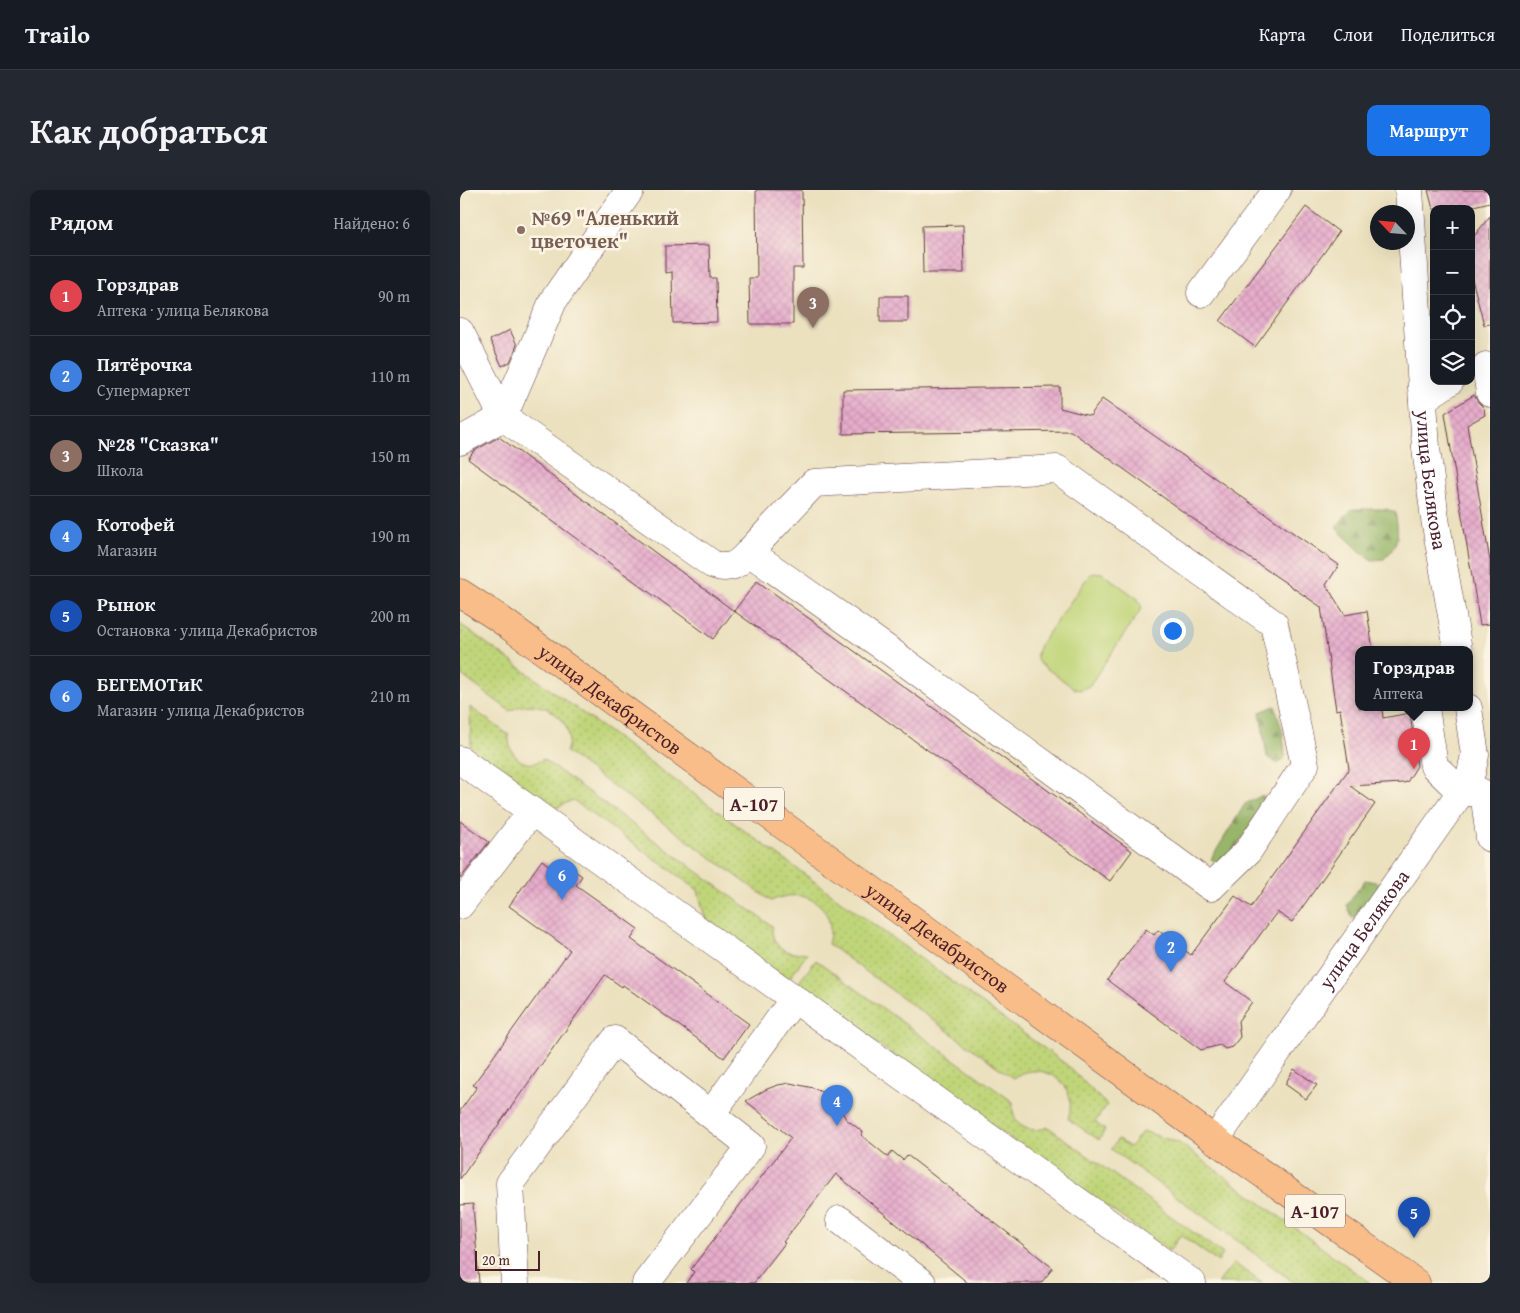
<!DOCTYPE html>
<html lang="ru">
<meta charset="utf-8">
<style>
body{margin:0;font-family:"Gentium Book Plus",serif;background:#242831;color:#f1f3f6}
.controls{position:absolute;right:15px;top:15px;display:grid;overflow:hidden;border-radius:10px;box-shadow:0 5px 20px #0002}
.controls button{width:45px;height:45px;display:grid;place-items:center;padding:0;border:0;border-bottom:1px solid #363941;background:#171b24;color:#f1f3f6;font:25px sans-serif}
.compass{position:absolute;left:910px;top:15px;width:45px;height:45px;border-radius:50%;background:#171b24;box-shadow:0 5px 20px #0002;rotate:296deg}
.scale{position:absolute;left:15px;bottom:12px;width:65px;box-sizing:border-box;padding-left:5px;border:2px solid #4a1f2b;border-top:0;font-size:14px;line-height:18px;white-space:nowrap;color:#4a1f2b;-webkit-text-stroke:4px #fcf5e5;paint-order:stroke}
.you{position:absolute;left:712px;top:440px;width:18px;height:18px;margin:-12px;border:4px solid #fff;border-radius:50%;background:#1a73e8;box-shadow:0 0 0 8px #1a73e833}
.badge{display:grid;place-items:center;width:32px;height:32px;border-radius:50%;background:#1a73e8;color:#fff;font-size:16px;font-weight:700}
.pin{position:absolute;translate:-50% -41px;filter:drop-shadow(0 1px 2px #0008)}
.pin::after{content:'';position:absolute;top:26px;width:18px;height:15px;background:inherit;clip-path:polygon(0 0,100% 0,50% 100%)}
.popup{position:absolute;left:895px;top:456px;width:118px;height:65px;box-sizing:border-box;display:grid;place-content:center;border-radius:10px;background:#171b24;filter:drop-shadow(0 1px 4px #0005);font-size:16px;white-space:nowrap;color:#9ea1a6}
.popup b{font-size:19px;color:#f1f3f6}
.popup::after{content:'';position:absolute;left:50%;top:100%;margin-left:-10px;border:10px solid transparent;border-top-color:#171b24}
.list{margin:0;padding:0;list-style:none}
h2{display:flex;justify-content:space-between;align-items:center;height:65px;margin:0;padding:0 20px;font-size:21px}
h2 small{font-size:16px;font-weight:400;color:#9ea1a6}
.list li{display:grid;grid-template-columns:32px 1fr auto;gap:15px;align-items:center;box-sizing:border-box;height:80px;padding:0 20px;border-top:1px solid #363941}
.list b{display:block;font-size:19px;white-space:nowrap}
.list p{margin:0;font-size:16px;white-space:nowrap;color:#9ea1a6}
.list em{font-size:16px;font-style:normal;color:#9ea1a6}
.icon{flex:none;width:28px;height:28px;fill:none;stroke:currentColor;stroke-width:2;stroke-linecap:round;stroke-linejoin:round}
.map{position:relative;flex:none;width:1030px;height:1093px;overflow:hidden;border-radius:10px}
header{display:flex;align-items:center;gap:30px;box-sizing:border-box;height:70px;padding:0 25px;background:#171b24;border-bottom:1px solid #363941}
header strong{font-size:24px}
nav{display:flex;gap:28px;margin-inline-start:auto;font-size:18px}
.intro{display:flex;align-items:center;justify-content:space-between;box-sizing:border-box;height:120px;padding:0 30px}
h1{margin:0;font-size:35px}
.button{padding:12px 22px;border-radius:10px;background:#1a73e8;color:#fff;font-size:18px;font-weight:700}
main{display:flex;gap:30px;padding:0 30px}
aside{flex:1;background:#171b24;border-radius:10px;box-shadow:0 5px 20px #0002}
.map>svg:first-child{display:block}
.grass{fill:url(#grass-dots);stroke:#857a52}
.forest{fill:url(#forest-firs);stroke:#716a4a}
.green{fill:#c0d579;stroke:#857a52}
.building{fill:url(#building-cross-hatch)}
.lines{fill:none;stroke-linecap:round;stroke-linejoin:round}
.minor-casing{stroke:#623c41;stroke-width:29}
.major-casing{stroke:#623c41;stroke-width:29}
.minor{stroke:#fff;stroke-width:28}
.major{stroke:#f8bd89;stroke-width:28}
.education-dot{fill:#8d6e63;stroke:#fcf5e5;stroke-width:2}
.labels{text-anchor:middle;stroke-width:5;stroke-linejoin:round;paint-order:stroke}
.shield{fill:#fcf5e5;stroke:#7f5f63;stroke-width:1}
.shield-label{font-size:19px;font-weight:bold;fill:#4a1f2b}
.education-label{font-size:20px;font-weight:bold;fill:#785e54;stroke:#fcf5e5;text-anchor:start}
.street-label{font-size:20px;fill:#4a1f2b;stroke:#fcf5e5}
</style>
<header>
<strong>Trailo</strong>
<nav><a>Карта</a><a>Слои</a><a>Поделиться</a></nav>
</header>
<div class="intro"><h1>Как добраться</h1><a class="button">Маршрут</a></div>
<main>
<aside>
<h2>Рядом<small>Найдено: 6</small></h2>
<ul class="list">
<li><span class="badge" style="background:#e0444e">1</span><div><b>Горздрав</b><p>Аптека · улица Белякова</p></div><em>90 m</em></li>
<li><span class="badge" style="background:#3f7fe0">2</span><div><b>Пятёрочка</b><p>Супермаркет</p></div><em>110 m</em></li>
<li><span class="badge" style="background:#8d6e63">3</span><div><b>№28 &quot;Сказка&quot;</b><p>Школа</p></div><em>150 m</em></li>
<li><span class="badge" style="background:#3f7fe0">4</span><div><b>Котофей</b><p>Магазин</p></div><em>190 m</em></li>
<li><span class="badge" style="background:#1a4fb4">5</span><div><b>Рынок</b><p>Остановка · улица Декабристов</p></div><em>200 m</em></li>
<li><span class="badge" style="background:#3f7fe0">6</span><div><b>БЕГЕМОТиК</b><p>Магазин · улица Декабристов</p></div><em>210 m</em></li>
</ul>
</aside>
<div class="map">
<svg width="1030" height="1093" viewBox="0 0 1030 1093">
<defs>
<pattern id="grass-dots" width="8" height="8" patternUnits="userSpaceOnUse" patternTransform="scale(1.25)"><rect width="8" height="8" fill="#c0d579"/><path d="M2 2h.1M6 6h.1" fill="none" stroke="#a6b669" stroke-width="1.8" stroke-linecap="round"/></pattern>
<pattern id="forest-firs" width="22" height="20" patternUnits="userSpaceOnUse" patternTransform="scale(1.25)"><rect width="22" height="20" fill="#98b669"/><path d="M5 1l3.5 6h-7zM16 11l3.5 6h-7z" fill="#7e9357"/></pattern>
<pattern id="building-cross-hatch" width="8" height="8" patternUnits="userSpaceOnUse" patternTransform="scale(1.25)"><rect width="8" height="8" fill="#e6adcc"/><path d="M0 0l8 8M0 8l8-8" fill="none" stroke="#c794af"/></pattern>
</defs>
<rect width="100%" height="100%" fill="#fcf5e5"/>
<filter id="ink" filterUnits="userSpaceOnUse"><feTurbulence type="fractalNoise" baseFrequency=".02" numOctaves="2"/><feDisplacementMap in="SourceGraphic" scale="10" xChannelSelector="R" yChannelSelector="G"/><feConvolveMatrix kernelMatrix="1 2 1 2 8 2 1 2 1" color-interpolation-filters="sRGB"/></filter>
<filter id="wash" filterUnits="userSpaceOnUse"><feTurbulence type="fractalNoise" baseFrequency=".0096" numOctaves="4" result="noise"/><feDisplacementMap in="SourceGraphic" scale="20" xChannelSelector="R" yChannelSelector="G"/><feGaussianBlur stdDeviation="1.12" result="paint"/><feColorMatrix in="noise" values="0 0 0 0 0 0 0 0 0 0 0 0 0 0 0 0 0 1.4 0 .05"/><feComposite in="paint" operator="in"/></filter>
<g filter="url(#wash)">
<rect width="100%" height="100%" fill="#ebe1bf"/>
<!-- grass -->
<path class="grass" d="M0,434l607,441 40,40 -12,17 10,8 -6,10 -31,-21c12,-36 -26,-61 -55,-41l-185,-134c11,-38 -24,-59 -57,-43l-205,-149c14,-32 -28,-59 -56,-41l-50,-37z
M10,517l39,28c-2,19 16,37 34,24l229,167c-1,15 8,26 23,27 6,0 7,-2 12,1l-19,26 -83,-62 -7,-28 -125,-90 -19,9 -83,-59z
M356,770l197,142c-3,23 15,33 35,25l175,127 -5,8 -37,-27 -12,16 -373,-265z
M683,941l36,12 191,140h-75l-184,-134 7,-10 12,8z
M774,1073l28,20h-44z"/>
<!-- forest -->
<path class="forest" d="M893,319h33l9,3c4,21 5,32 -11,47l-12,1 -10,-7 -26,-25 9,-12z
M815,516l8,28 2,23 -7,7 -11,-7 -7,-45z
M803,605l3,8 -43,63 -12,-7 34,-55z
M905,690l15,3 -5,12 -22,24 -6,-14z"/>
<!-- green -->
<path class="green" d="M633,382l9,1 36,26 4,9 -53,78 -9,4 -5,-1 -36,-26c-4,-6 -2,-11 1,-18l50,-71z"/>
<g id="blocks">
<!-- building -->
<path class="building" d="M296,0h46l1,78h-10v56h-43l-1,-46h8z
M968,0h62v12l-29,7h-28z
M846,17l33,25 -84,115 -35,-26z
M1030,26v108l-6,1 -13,-50v-35z
M503,35l1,48h-41l-1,-47z
M249,55l1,33h6l1,44 -44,1 -1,-51 -7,1v-27z
M420,106h28v26h-28z
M50,140l7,15 -7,17 -8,4 -12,-26z
M600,197v21l30,8 12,-17 237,166 -13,20 19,30 22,-4 6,39h-14v58h23l1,10 27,-5 7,53 -10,16 -4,1 -53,3 25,18 -83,118 -15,-10 -52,70 27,20 -14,19 2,16 -8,10 -7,2 -5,-4 -19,5 -94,-70 39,-51 8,6 4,-5 33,25 44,-59 16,11 98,-138 -9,-60 -4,1 -15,-103 -111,-76 -139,-100 -228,3v-44z
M1014,205l4,7 6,6 1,7 -18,10 23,136v63l-10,1 -35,-212z
M39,247l235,174 -21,28 -245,-180 6,-8z
M297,391l375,270 -22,30 -376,-270z
M0,631l29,21 -29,37z
M82,670l14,11 6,-9 20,14 -6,9 62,44 -7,10 118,85 -25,34 -101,-73 -1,2 -17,-12 -145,204v-68l17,-24 -4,-2 97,-135 -61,-44z
M834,879l23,16 -11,14 -21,-15z
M330,893l23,5 11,5 15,13 7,13 17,13 -2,3 27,22 4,-6 11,9 4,-5 146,113 -12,15h-73l-132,-109 -53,68 2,1 -31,40h-68l8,-11 -3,-3 100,-131 -45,-37 21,-12 11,-4z
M13,1014l6,79h-19v-78z"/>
</g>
</g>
<g filter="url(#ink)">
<use href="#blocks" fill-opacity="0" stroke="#623c41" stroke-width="1"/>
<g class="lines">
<!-- minor casing -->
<g class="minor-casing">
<g id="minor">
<path id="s1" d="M949,0l17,258 9,71 23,131"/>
<path d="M741,103l76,-103"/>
<path d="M0,142l43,85"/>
<path d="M1026,176l4,27"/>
<path d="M963,209l27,-18"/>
<path d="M43,227l50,-116 77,-111"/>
<path d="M0,251l43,-24 209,147c17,7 26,1 37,-12l65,-69 243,-14 217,155 31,141 -57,86 -37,36 -320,-235 -142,-100"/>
<path d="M965,518l9,58 27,26h19l5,7 5,39"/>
<path d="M0,570l732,523"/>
<path d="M0,715l72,-94"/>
<path d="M251,924l83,-115"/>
<path id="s2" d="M755,950l246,-348 10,-19 4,-18 -7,-47"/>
<path d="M380,1030l82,63"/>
<path d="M55,1093l-5,-100 105,-143 136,106 -105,137"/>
</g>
</g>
<!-- major casing -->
<g class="major-casing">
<g id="major">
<path id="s3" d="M0,403l37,24 718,523 201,143"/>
</g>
</g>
<!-- minor -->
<use href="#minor" class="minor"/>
<!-- major -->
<use href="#major" class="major"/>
</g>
</g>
<!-- markers -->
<circle class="education-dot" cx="61" cy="40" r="5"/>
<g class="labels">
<!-- shield labels -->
<g class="shield">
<rect x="264" y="597.5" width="60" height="33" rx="4"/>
<rect x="825" y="1004.5" width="60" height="33" rx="4"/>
</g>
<g class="shield-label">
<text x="294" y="621">А-107</text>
<text x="855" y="1028">А-107</text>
</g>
<!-- education labels -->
<g class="education-label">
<text x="71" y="35">№69 "Аленький<tspan x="71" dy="23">цветочек"</tspan></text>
</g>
<!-- street labels -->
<g class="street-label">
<text dy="7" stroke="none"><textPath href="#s1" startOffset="291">улица Белякова</textPath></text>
<text dy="7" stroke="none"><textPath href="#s3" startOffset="184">улица Декабристов</textPath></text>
<text dy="7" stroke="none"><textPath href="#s2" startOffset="258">улица Белякова</textPath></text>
<text dy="7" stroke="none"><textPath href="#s3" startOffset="589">улица Декабристов</textPath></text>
</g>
</g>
</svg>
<div class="controls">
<button>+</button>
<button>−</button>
<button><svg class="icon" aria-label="locate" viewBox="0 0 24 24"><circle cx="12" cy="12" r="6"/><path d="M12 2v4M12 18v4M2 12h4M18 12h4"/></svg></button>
<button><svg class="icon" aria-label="layers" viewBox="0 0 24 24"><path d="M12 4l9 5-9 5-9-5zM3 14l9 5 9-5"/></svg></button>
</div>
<svg class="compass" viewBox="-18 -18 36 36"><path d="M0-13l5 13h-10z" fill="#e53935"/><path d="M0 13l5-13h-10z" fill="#9ea1a6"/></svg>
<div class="scale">20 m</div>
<div class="you"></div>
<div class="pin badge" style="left:954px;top:579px;background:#e0444e">1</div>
<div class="popup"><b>Горздрав</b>Аптека</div>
<div class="pin badge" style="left:711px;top:782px;background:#3f7fe0">2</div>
<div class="pin badge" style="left:353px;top:138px;background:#8d6e63">3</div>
<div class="pin badge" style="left:377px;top:936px;background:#3f7fe0">4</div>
<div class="pin badge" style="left:954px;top:1048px;background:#1a4fb4">5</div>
<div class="pin badge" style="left:102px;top:710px;background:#3f7fe0">6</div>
</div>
</main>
